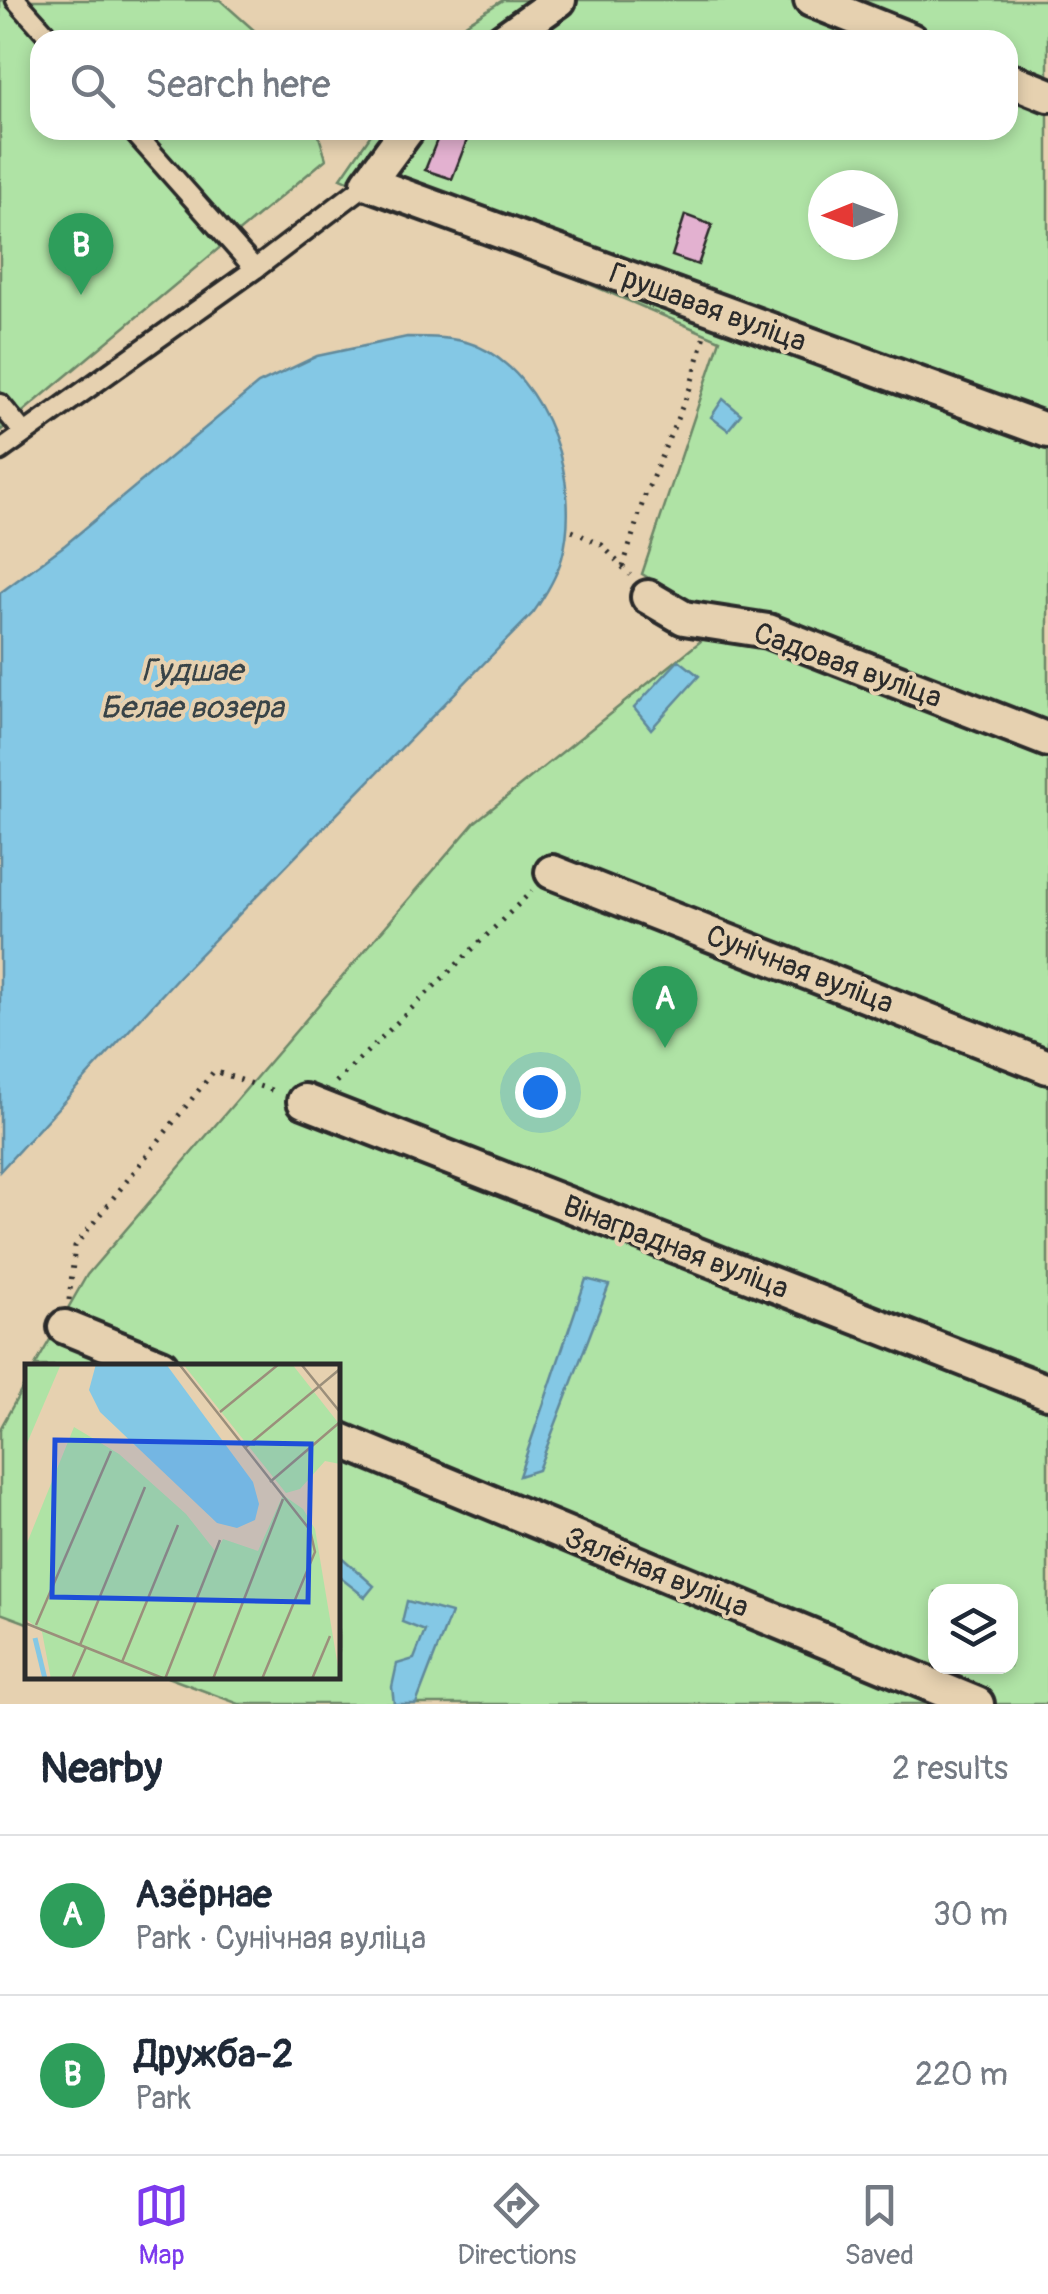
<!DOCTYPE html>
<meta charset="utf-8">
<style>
body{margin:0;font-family:Pangolin,sans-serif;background:#f2f2f3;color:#1f2937}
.controls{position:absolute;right:30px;bottom:30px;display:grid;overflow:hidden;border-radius:20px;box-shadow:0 5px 15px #0003}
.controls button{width:90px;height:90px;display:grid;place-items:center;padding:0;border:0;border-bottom:2px solid #e0e1e3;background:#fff;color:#1f2937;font:50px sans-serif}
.compass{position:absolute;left:808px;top:170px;width:90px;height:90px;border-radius:50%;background:#fff;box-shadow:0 5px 15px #0003;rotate:269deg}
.you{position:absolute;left:540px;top:1092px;width:35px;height:35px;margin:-25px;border:8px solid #fff;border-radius:50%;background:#1a73e8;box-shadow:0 0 0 15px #1a73e833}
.badge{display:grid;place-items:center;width:65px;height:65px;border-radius:50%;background:#7c3aed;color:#fff;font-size:32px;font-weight:700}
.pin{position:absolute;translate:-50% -82px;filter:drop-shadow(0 2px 5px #0008)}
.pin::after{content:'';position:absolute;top:52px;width:35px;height:30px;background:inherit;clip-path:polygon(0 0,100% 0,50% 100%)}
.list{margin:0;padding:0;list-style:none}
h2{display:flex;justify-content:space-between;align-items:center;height:130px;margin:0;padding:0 40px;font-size:42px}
h2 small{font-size:32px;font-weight:400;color:#747a83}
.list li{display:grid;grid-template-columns:65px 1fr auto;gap:30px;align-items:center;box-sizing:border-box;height:160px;padding:0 40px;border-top:2px solid #e0e1e3}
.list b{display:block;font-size:38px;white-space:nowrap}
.list p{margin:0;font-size:32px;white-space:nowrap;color:#747a83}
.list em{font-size:32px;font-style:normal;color:#747a83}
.icon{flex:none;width:55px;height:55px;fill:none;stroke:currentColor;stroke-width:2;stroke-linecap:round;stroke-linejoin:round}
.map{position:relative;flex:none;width:1048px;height:1704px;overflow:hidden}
.search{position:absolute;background:#fff;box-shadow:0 5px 15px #0003;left:30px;right:30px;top:30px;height:110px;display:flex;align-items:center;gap:25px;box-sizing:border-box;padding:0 35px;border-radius:30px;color:#747a83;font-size:38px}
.sheet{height:450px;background:#fff}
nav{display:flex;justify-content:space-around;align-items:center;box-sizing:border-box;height:140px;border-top:2px solid #e0e1e3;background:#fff;font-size:28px;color:#747a83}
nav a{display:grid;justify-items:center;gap:5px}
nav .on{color:#7c3aed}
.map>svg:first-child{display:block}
.green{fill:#afe3a5;stroke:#6d8768;stroke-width:2.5;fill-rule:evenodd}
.water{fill:#84c8e5;stroke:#60899b;stroke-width:2.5}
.building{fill:#e3b1d0;stroke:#2b2b2b;stroke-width:2.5}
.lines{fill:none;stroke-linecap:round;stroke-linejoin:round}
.lane-casing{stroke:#2b2b2b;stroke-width:25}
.street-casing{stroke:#2b2b2b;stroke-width:40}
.path{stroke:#2b2b2b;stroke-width:5;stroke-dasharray:2.5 8;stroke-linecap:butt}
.lane{stroke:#e6d1b0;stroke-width:18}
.street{stroke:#e6d1b0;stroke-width:32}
.labels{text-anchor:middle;stroke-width:8;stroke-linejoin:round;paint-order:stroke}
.street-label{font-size:30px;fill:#2b2b2b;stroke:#e6d1b0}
.water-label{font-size:32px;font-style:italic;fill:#384347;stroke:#e6d1b0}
.inset-river{fill:none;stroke:#84c8e5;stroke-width:5}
.inset-road{fill:none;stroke:#9b8f7b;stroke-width:2.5}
.view{fill:#1d4ed8;fill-opacity:0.15;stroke:#1d4ed8;stroke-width:5}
.inset-edge{fill:none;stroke:#2b2b2b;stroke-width:5}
</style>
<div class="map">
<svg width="1048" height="1704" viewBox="0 0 1048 1704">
<rect width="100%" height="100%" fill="#e6d1b0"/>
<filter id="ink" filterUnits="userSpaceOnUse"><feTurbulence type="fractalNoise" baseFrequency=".01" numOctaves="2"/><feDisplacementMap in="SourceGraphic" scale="20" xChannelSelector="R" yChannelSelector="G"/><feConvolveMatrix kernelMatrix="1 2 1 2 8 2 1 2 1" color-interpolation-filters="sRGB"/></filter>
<g filter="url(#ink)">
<!-- green -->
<path class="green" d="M0,0h220l45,40h-225v90h277l9,29 -326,272z
M503,0h545v1704h-809l-72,-27 171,-1v-310h-303l52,-91 388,-453 262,-210 -34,-2 -61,-36 78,-234 -379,-162 33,-48h634v-90h-568zM823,185h60v60h-60zM936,1592h74v74h-74z
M27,1380l1,243h-1l-27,-10v-184z"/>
<!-- water -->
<path class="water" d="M407,337c23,0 47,0 68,8 74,31 107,141 87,213 -6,20 -17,38 -29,55l-354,363 -179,195v-578l65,-48 193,-161 59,-28z
M723,399l18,15 -13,16 -17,-13z
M679,660l20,16 -48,53 -17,-21z
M586,1279l23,6 -71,185 -19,6z
M338,1554l36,32 -9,11 -27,-21z
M407,1601l44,12 -35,91h-22l-2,-17 5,-23 17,-5 11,-28 -23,-9z"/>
<!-- building -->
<path class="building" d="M441,130l26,10 -15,39 -27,-9z
M685,215l27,10 -14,40 -26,-9z"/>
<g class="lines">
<!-- lane casing -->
<g class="lane-casing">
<path id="lane" d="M16,0l36,40
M132,130l123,139
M0,404l24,29
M0,451l255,-182 113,-86"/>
</g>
<!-- street casing -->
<g class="street-casing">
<path id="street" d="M811,0l100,40
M503,40l56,-40
M1008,79l40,16
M407,130l-39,53 680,248
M648,597l36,21 84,13 280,109
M552,872l496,195
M304,1101l744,291
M65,1327l96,39
M338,1439l639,265"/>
</g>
<!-- path -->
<path class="path" d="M572,531l30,14 28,30
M623,567l21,-69 46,-110 15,-53
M336,1082l196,-191
M69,1300l6,-54 139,-175 63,21"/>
<!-- lane -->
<use href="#lane" class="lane"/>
<!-- street -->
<use href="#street" class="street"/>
</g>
</g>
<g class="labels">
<!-- street labels -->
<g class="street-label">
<text transform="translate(708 307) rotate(20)" y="10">Грушавая вуліца</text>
<text transform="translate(848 665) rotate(20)" y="10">Садовая вуліца</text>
<text transform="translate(800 969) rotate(21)" y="10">Сунічная вуліца</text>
<text transform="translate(676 1247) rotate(21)" y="10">Вінаградная вуліца</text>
<text transform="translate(657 1572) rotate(22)" y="10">Зялёная вуліца</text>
</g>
<!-- water labels -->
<g class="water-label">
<text x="192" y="681">Гудшае<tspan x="192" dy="37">Белае возера</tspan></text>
</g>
</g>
<!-- overview -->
<g transform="translate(25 1364)">
<rect width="315" height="315" fill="#e6d1b0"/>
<path d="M0,0h36l-36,84zM158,0h109l48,61v39l-15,-3 -25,28 -14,4zM49,63l45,27 67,60 30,38 7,-13 35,12 25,-56 20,14 12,20 25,150h-289l-9,-47 -17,-14v-70z" fill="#afe3a5"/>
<path d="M71,0h70l87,118 6,22 -4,16 -18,8 -20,-5 -117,-111 -11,-22z" fill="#84c8e5"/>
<path class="inset-river" d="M10,274l10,41"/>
<path class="inset-road" d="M154,0l131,166 5,22 -53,127M276,0l39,48M195,48l59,-48M221,83l94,-78M245,118l70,-60M0,259l140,56M11,261l75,-174M55,281l65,-158M97,298l56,-137M47,315l14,-32M140,315l55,-139M188,315l70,-180M287,315l18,-43"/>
<path class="view" d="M30,76l256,4 -3,158 -256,-5z"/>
<rect width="315" height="315" class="inset-edge"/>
</g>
</svg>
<div class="controls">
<button><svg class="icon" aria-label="layers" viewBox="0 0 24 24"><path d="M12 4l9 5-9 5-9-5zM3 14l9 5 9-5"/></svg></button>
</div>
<svg class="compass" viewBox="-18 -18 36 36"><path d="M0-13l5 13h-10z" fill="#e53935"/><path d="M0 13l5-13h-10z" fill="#747a83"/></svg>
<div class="you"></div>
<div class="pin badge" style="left:665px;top:1048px;background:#2e9e5b">A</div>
<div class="pin badge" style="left:81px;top:295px;background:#2e9e5b">B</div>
<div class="search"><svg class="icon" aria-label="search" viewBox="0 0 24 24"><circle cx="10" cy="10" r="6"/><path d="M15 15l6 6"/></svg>Search here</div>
</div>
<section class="sheet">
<h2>Nearby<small>2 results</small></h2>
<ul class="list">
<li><span class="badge" style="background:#2e9e5b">A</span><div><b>Азёрнае</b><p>Park · Сунічная вуліца</p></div><em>30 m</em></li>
<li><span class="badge" style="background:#2e9e5b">B</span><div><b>Дружба-2</b><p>Park</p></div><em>220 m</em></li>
</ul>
</section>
<nav>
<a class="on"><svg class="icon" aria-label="map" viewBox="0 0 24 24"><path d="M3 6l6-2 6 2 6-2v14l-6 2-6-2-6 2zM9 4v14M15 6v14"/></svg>Map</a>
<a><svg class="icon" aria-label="directions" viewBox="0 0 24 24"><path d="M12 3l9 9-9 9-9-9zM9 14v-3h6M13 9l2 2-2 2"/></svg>Directions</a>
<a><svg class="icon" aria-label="saved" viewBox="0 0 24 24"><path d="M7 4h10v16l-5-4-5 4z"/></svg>Saved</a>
</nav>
